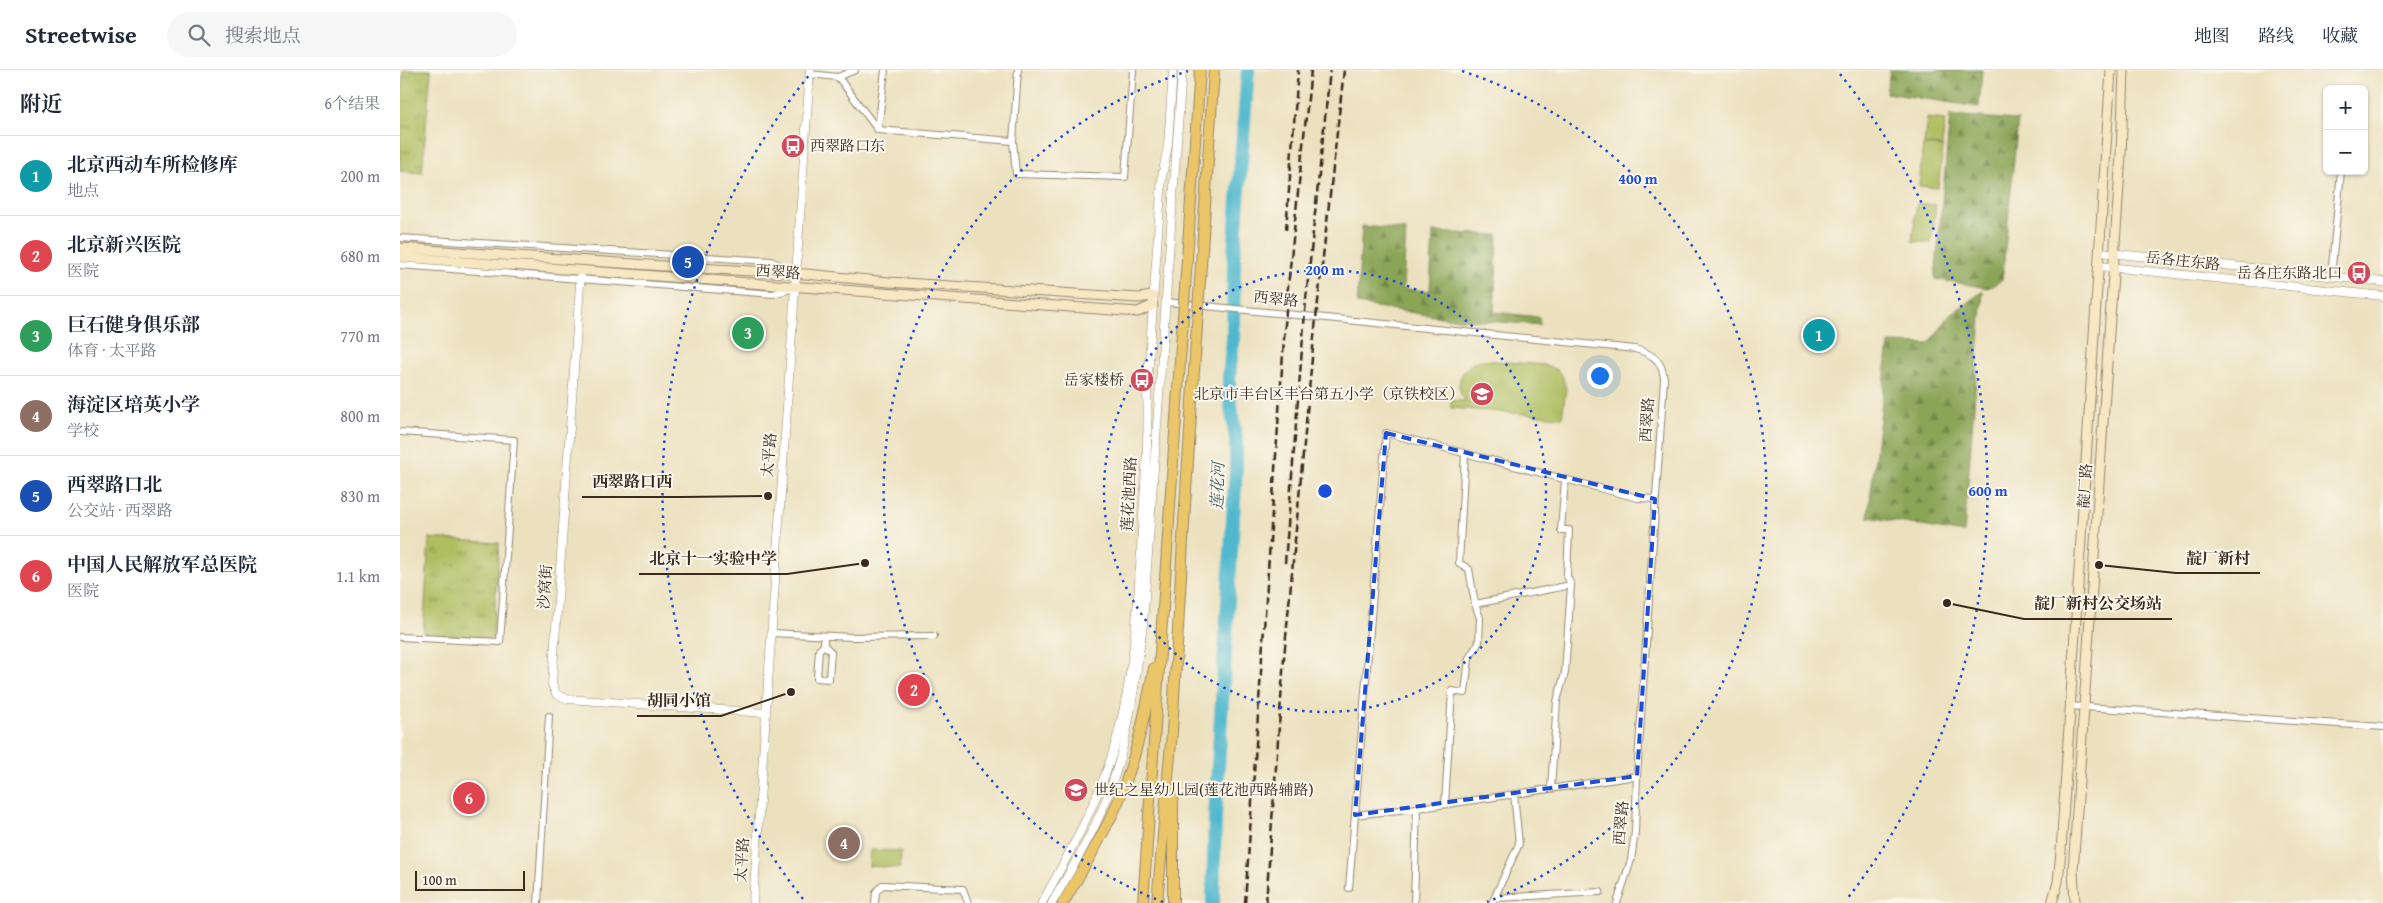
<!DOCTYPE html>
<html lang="zh">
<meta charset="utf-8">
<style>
body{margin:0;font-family:"Gentium Book Plus","Noto Serif SC",serif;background:#f6f6f7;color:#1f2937}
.controls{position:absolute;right:15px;top:15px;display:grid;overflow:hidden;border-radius:8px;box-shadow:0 1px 4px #0004}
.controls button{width:45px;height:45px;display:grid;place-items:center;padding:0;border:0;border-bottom:1px solid #e0e1e3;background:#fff;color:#1f2937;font:25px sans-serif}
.scale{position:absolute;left:15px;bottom:12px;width:110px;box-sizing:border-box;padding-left:5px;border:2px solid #3b2a1e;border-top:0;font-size:14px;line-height:18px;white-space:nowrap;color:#3b2a1e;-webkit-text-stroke:4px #fbf7ec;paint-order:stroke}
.you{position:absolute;left:1199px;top:305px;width:18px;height:18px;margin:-12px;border:4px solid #fff;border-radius:50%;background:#1a73e8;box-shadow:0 0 0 8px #1a73e833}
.badge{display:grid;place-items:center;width:32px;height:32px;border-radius:50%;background:#d1495b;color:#fff;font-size:16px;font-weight:700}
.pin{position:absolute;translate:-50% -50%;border:2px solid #fff;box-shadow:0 1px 5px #0006}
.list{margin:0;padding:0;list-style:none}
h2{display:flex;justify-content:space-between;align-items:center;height:65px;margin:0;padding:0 20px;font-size:21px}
h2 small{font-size:16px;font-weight:400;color:#747a83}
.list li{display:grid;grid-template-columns:32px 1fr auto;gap:15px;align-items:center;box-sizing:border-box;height:80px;padding:0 20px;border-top:1px solid #e0e1e3}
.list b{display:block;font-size:19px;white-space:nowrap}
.list p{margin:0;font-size:16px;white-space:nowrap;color:#747a83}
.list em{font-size:16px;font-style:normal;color:#747a83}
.icon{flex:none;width:28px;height:28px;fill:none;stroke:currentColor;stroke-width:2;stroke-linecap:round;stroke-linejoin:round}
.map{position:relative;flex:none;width:1983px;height:833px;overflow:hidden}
header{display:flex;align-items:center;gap:30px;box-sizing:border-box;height:70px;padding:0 25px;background:#fff;border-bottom:1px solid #e0e1e3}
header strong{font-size:24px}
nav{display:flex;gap:28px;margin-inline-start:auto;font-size:18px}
.search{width:350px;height:45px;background:#f6f6f7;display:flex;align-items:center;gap:12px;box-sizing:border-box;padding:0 18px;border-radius:28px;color:#747a83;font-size:19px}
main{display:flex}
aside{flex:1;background:#fff}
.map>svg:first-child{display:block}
.grass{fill:url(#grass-tufts);stroke:#747440}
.forest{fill:url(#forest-firs);stroke:#62683a}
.pitch{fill:#aebe61;stroke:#747440}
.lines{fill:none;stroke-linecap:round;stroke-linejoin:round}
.river{stroke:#4fb8cd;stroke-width:14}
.minor-casing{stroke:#94866e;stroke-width:8}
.tertiary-casing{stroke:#94866e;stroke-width:9}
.secondary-casing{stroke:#94866e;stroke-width:11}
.trunk-casing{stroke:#94866e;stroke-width:12}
.minor{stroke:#fff;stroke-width:6}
.tertiary{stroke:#fff;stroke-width:8}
.secondary{stroke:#f7e8c3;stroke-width:9}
.trunk{stroke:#ebc669;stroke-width:10}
.rail{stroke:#3b2a1e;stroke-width:2.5;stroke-dasharray:8 4;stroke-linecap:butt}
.trunk-bridge-casing{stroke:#94866e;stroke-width:12;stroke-linecap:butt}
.trunk-bridge{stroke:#ebc669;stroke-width:10}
.marked{fill:none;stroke:#1d4ed8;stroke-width:4;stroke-dasharray:10 6;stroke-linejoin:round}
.ring{fill:none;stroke:#1d4ed8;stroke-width:2.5;stroke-dasharray:2.5 5}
.labels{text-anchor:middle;stroke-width:4;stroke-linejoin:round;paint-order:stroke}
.poi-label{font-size:15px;fill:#3b2a1e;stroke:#fbf7ec;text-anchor:end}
.street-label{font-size:15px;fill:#3b2a1e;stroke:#fbf7ec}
.water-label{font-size:16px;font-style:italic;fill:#425c5b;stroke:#fbf7ec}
.centre{fill:#1d4ed8;stroke:#fbf7ec;stroke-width:2.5}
.ring-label{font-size:15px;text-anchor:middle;font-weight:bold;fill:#1d4ed8;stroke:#fbf7ec;stroke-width:4;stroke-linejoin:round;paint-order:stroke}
.leader{fill:none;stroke:#3b2a1e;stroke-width:2}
.callout-dot{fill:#3b2a1e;stroke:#fbf7ec;stroke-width:2}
.callout-label{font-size:16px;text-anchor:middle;font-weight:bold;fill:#3b2a1e;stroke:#fbf7ec;stroke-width:4;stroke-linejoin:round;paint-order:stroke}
</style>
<header>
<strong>Streetwise</strong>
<div class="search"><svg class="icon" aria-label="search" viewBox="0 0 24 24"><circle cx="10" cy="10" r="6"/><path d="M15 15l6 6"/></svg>搜索地点</div>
<nav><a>地图</a><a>路线</a><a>收藏</a></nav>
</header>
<main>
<aside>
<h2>附近<small>6个结果</small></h2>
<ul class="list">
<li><span class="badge" style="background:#0f9aa8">1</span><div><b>北京西动车所检修库</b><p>地点</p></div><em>200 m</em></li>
<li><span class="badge" style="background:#e0444e">2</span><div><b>北京新兴医院</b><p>医院</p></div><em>680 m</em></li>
<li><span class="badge" style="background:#2e9e5b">3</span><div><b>巨石健身俱乐部</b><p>体育 · 太平路</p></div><em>770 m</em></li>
<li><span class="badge" style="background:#8d6e63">4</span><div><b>海淀区培英小学</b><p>学校</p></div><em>800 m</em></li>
<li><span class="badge" style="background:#1a4fb4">5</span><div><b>西翠路口北</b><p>公交站 · 西翠路</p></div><em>830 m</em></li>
<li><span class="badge" style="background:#e0444e">6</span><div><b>中国人民解放军总医院</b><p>医院</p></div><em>1.1 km</em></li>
</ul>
</aside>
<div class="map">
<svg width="1983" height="833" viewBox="0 0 1983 833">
<defs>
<pattern id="grass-tufts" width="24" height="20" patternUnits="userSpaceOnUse" patternTransform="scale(1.25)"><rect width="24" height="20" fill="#aebe61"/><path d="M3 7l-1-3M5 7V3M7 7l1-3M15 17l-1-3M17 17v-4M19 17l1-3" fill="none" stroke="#8f9b4f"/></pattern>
<pattern id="forest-firs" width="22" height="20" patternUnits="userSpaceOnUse" patternTransform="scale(1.25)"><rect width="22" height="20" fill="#8aa557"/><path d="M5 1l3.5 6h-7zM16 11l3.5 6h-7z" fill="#728747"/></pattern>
</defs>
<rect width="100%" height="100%" fill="#fbf7ec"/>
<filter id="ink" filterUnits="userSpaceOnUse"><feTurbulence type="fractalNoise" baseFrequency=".02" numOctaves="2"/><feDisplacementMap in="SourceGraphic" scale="10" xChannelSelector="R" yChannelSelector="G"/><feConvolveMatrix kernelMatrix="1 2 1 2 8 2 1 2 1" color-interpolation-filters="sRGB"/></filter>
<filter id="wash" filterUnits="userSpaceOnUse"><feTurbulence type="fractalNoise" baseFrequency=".0096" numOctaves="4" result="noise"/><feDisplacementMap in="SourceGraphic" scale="20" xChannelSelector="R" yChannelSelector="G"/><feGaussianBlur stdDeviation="1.12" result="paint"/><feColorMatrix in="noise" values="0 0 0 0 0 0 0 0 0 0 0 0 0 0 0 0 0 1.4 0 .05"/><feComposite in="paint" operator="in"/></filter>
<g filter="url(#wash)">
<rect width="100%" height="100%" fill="#ece1bf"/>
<!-- grass -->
<path class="grass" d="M4,0h27l-9,103 -22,-2v-70z
M29,468l70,5 -6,96 -70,-5z"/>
<!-- forest -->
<path class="forest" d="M1490,0h92l-3,37 -93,-14z
M1550,45l68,5 -16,160 -14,8 -53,-9z
M962,156l44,4 -3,59 27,2 3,-59 65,3 -4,77 45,5 1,8 -93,-7 -90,-14z
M1583,221l-19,242 -96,-16 21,-174 40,1 21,-29z"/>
<!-- pitch -->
<path class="pitch" d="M1527,48l18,2 -3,26 -18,-2z
M1523,75l20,2 -5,41 -19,-2z
M1517,133l19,2 -5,38 -19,-2z
M1081,290l64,5 12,5 5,5 4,14 -4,28 -111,-9v-8l15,1c-15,-15 -3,-37 15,-41z
M470,780l31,1 -1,17 -31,-2z"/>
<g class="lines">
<!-- river -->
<path class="river" d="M813,833l2,-86 21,-348v-30l-7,-46v-16l4,-38 1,-85 14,-184"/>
</g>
</g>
<g filter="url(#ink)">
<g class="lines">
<!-- minor casing -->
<g class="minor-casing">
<path id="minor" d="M410,4l28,3 17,-7
M438,7l40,53 135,11 3,33 109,3 8,-107
M478,60l7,-60
M613,71l5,-71
M0,168l371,23 23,11
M0,195l373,29 21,-6
M1931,207l10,-106
M766,232l469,47c18,5 27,11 29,30l-27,397 -2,56 -4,28 -14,43
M0,362l114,8 -14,202 -100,-5
M1065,384l-6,109 10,6 6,35 96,-19
M372,563l80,4 82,-1
M424,575l7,7 -2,27 -12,-1 2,-28 5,-5v-9
M1670,636l313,21
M1151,718l6,-87 8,-28 6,-88 -4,-9 2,-46h-8l4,-50
M1045,734l7,-113 13,2 4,-35 10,-16 1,-24 -5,-14
M955,745l79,-9 203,-30
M949,818l37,-455 252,65 17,1
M1095,828l105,-6
M138,833l11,-187
M475,833l1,-11 6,-7 81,4 5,14
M1014,833l3,-95
M1092,833l27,-59 -5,-50"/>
</g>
<!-- tertiary casing -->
<g class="tertiary-casing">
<path id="tertiary" d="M1700,182l283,30
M1699,196l284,30
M181,200l-29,414 4,10 11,5 199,14
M353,833l57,-833
M642,833c24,-44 49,-88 66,-136 26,-76 30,-157 34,-236 3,-47 7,-94 5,-141l15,-213 6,-32 5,-75
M652,833c20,-35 42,-70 56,-108 21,-55 27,-113 35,-170l39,-555"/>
</g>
<!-- secondary casing -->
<g class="secondary-casing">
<path id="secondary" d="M0,178l279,19 127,7 83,8 249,16 15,-2
M0,187l738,55 15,-7
M1652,833l6,-21 3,-31 50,-781
M1675,833l-2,-32 48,-716 3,-85"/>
</g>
<!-- trunk casing -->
<g class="trunk-casing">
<path id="trunk" d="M773,722v111
M663,833c19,-33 40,-66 55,-101 18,-43 27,-88 36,-134
M743,833l27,-397
M757,833l15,-171 13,-226"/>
</g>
<!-- minor -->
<use href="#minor" class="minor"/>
<!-- tertiary -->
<use href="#tertiary" class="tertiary"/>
<!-- secondary -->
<use href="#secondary" class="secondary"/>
<!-- trunk -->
<use href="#trunk" class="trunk"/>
<!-- rail -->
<path class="rail" d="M886,160l12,-160
M885,493l21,-264 24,-229
M845,833l42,-607 24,-226
M866,833l18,-245 30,-321 30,-267"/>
<!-- trunk-bridge casing -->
<g class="trunk-bridge-casing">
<path id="trunk-bridge" d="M770,436l30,-436
M785,436l29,-436"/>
</g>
<!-- trunk-bridge -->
<use href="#trunk-bridge" class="trunk-bridge"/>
</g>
</g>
<!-- marked area -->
<path class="marked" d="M986,363l269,66 -18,277 -282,39z"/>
<!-- distance rings -->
<g class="ring">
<circle cx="925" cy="421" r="221"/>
<path d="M763 832A442 442 0 0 1 788 1M1062 1A442 442 0 0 1 1087 832"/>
<path d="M403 829A663 663 0 0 1 410 4M1440 4A663 663 0 0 1 1447 829"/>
</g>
<!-- icons -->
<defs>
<g id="bus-disc" transform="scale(1.25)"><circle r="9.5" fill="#d1495b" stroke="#fbf7ec"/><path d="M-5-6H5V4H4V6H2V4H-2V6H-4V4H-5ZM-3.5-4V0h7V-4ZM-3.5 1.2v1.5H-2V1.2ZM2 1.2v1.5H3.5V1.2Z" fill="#fff"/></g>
<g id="school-disc" transform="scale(1.25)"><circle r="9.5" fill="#d1495b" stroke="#fbf7ec"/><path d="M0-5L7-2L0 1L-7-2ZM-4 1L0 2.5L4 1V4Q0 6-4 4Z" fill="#fff"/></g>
</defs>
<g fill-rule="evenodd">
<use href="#bus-disc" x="393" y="76"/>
<use href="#bus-disc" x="1959" y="203"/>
<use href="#bus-disc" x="742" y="310"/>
<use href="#school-disc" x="1082" y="324"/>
<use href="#school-disc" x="676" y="720"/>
</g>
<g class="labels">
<!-- poi labels -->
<g class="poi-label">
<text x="410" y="81" text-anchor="start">西翠路口东</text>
<text x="1942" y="208">岳各庄东路北口</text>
<text x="724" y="315">岳家楼桥</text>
<text x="1064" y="329">北京市丰台区丰台第五小学（京铁校区）</text>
<text x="694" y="725" text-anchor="start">世纪之星幼儿园(莲花池西路辅路)</text>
</g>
<!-- street labels -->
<g class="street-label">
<text transform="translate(1783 191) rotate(6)" y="5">岳各庄东路</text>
<text transform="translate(378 202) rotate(4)" y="5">西翠路</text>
<text transform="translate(876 229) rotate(6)" y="5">西翠路</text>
<text transform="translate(1247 350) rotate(-86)" y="5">西翠路</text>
<text transform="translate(369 385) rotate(-85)" y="5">太平路</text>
<text transform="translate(1685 416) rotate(-86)" y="5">靛厂路</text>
<text transform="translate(729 424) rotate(-87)" y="5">莲花池西路</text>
<text transform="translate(145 517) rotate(-86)" y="5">沙窝街</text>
<text transform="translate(1221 753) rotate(-85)" y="5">西翠路</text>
<text transform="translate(342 790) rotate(-86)" y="5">太平路</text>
</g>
<!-- water labels -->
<g class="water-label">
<text transform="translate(817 416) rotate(-88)" y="6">莲花河</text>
</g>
</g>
<circle cx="925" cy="421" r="8" class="centre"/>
<g class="ring-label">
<text x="1238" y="114">400 m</text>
<text x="925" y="205">200 m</text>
<text x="1588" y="426">600 m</text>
</g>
<!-- callouts -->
<path class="leader" d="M368 426L282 427H182M1699 495L1776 503H1860M465 493L387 504H239M1547 533L1624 549H1772M391 622L321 646H237"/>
<g class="callout-dot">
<circle cx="368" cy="426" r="5"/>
<circle cx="1699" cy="495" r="5"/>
<circle cx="465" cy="493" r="5"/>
<circle cx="1547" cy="533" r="5"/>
<circle cx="391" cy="622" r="5"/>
</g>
<g class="callout-label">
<text x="232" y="417">西翠路口西</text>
<text x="1818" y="494">靛厂新村</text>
<text x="313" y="494">北京十一实验中学</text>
<text x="1698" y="539">靛厂新村公交场站</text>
<text x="279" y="636">胡同小馆</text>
</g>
</svg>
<div class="controls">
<button>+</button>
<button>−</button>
</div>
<div class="scale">100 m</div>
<div class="you"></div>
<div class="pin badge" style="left:1419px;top:265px;background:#0f9aa8">1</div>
<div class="pin badge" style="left:514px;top:620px;background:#e0444e">2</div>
<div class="pin badge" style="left:348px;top:263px;background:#2e9e5b">3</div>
<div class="pin badge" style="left:444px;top:773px;background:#8d6e63">4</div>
<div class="pin badge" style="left:288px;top:192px;background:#1a4fb4">5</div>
<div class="pin badge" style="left:69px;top:728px;background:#e0444e">6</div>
</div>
</main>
